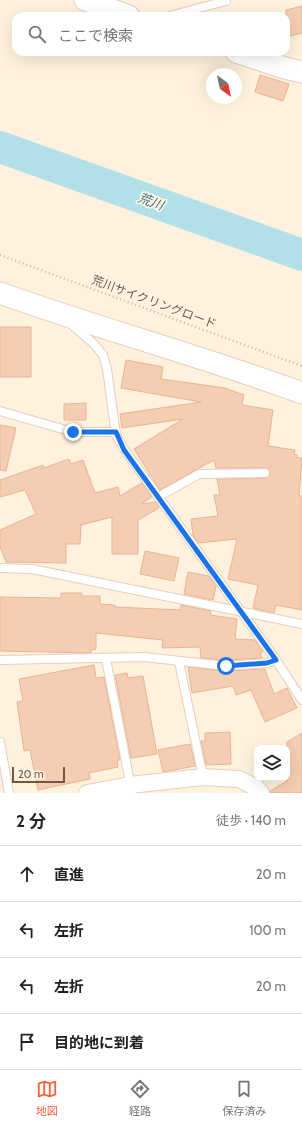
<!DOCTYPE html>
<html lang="ja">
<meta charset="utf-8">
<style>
body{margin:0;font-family:Cabin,"Noto Sans JP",sans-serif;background:#f2f2f2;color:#202124}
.controls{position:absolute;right:12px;bottom:12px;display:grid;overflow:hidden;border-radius:8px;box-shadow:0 4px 16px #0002}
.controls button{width:36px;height:36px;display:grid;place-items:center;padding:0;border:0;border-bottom:1px solid #e0e0e0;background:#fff;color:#202124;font:20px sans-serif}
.compass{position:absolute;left:206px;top:68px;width:36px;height:36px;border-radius:50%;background:#fff;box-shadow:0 4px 16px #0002;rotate:147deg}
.scale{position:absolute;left:12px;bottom:10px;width:53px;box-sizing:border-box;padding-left:4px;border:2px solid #755544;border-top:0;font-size:11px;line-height:14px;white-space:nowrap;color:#755544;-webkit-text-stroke:3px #fff5e5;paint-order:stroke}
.stop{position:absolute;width:12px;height:12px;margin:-9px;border:3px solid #1a73e8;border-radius:50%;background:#fff}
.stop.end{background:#1a73e8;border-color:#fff;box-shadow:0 1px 4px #0008}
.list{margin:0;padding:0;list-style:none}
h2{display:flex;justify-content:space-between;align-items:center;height:52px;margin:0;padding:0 16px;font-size:17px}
h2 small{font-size:13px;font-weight:400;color:#757577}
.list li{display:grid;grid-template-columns:26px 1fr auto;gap:12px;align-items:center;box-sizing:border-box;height:56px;padding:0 16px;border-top:1px solid #e0e0e0}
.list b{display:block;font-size:15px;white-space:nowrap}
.list em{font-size:13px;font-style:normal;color:#757577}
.icon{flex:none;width:22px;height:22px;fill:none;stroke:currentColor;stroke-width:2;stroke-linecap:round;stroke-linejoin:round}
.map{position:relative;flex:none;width:302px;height:793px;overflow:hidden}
.search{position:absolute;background:#fff;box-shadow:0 4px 16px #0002;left:12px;right:12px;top:12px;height:44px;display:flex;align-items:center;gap:10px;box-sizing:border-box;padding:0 14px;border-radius:12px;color:#757577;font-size:15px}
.sheet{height:276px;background:#fff}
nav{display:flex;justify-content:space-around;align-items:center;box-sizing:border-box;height:56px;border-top:1px solid #e0e0e0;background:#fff;font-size:11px;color:#757577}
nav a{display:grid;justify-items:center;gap:2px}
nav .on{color:#f26139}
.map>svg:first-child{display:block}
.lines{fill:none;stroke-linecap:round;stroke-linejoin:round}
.river{stroke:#b1e0e8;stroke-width:32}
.building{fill:#f5cdb3;stroke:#e9b392}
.service-casing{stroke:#e4cebc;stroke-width:10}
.minor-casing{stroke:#e4cebc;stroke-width:18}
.tertiary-casing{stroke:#e4cebc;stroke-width:23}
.path{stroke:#d9b097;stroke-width:2.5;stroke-dasharray:1 3;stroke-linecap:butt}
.service{stroke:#fff;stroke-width:8}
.minor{stroke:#fff;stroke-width:16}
.tertiary{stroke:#fff;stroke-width:21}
.route{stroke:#1a73e8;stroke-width:5}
.labels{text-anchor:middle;stroke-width:3.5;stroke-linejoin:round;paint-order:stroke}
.street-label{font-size:12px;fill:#755544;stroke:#fff5e5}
.water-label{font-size:13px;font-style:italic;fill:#3a7783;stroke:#fff5e5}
</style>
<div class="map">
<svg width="302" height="793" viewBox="0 0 302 793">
<rect width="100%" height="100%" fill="#fef1dd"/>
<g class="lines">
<!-- river -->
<path class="river" d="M0,147l302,108"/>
</g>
<!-- building -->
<path class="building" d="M302,6v27l-16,4v-27z
M260,75l29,9 -6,17 -28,-9z
M0,327h31v50h-31z
M126,360l37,7 -2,12 64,9 19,7 -2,10 31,5 -5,36 27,4 -1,4 3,1v3h5l-3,38h3v114l-26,-5 -2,8 -21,-5 5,-23 -30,-6 9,-40 -39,4 -5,-8 -2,-16 27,-3 -4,-21h6l-3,-16 48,-1 5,-3 -1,-5 -4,-2h-49l-2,-8 -54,30 -26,-41 49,-30 -61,9 -2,-14 81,-12 -80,-14z
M86,403v17h-22v-16z
M0,425l16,3 -10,43 -6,-1z
M69,459l2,5 12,-4 12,33 23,-6 2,9 22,-13 10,14 -11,7 15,-2 3,6 -21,12v34h-26v-37l-31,8 -1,19h-14v19l-60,-1 -6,-15v-17l36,-16 -11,-24 -25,7v-17l43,-15 1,3z
M145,551l34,7 -5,23 -34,-7z
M188,572l21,4 7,10 -3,14 -29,-6z
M61,593h21l-1,3h19v8l15,1v2l65,3 1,-5 30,6 -1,4 27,4 -2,20 20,1 8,12 -3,2 2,4 -36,2 -25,-2 -1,-11 -38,1 1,-8 -67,-7v16l-5,1v3l-91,-2v-54l61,1z
M94,665l2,13 8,-1 16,83h-3l1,7 -29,6 1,6 -52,11 -8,-40 -6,1 -7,-49 6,-1 -4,-22z
M188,667l38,4 39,-2 9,25 13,-6 10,20 -32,14 -14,-32 -15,5 -3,-9 -41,7z
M127,673l1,5 15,-2 14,78 -26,4 -16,-83z
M230,732l1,32 -25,1 -5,-24h4v-8z
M302,733v60h-32v-2l17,-10v-39z
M190,744l5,22 -32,6 -5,-22z"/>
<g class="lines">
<!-- service casing -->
<g class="service-casing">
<path id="service" d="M169,16l57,-15
M71,324l23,20 9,11 4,14 9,66 8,14 152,211 26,40
M0,411l73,21h43
M158,497l41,-23 66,-1
M0,568l32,1 270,55
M106,659l26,134
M0,660l144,-3 82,9 41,-3 9,-3
M179,662l24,115
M0,742l9,51"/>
</g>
<!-- minor casing -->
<g class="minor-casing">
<path id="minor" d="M87,793l43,-8 73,-8 36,2 18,9 4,5"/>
</g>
<!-- tertiary casing -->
<g class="tertiary-casing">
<path id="tertiary" d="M85,0l44,16
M236,52l49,16 17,4
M0,293c100,36 202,63 302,100"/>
</g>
<!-- path -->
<path class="path" d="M0,255l302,111"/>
<!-- service -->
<use href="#service" class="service"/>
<!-- minor -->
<use href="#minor" class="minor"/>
<!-- tertiary -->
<use href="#tertiary" class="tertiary"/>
</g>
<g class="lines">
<!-- route -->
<path class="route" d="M73,432h43l8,18 152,210 -9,3 -41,3"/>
</g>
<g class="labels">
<!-- street labels -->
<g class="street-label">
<text transform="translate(154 302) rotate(20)" y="4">荒川サイクリングロード</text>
</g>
<!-- water labels -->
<g class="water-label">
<text transform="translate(151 201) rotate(20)" y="5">荒川</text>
</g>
</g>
</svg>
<div class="controls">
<button><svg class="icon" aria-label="layers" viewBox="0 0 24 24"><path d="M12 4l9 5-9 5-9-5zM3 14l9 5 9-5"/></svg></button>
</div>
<svg class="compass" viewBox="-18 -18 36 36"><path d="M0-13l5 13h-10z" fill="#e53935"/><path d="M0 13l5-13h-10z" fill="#757577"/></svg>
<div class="scale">20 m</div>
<div class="stop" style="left:226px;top:666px"></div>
<div class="stop end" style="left:73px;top:432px"></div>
<div class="search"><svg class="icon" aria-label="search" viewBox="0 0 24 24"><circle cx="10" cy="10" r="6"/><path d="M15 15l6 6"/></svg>ここで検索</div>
</div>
<section class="sheet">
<h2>2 分<small>徒歩 · 140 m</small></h2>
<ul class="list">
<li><svg class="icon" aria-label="ahead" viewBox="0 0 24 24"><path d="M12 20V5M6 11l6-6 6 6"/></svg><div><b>直進</b></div><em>20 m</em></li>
<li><svg class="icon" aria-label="left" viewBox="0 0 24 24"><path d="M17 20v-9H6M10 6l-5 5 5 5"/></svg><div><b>左折</b></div><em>100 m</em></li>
<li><svg class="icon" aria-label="left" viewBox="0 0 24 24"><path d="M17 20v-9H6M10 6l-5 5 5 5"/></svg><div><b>左折</b></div><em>20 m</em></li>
<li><svg class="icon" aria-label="arrive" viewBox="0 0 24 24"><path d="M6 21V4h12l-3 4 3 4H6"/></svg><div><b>目的地に到着</b></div></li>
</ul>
</section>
<nav>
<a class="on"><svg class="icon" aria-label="map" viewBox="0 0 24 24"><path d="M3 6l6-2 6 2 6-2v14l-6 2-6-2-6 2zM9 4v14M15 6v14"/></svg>地図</a>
<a><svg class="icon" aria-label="directions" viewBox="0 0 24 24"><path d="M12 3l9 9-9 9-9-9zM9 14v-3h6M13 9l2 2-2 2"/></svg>経路</a>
<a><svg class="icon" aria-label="saved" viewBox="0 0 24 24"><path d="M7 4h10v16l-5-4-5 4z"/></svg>保存済み</a>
</nav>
